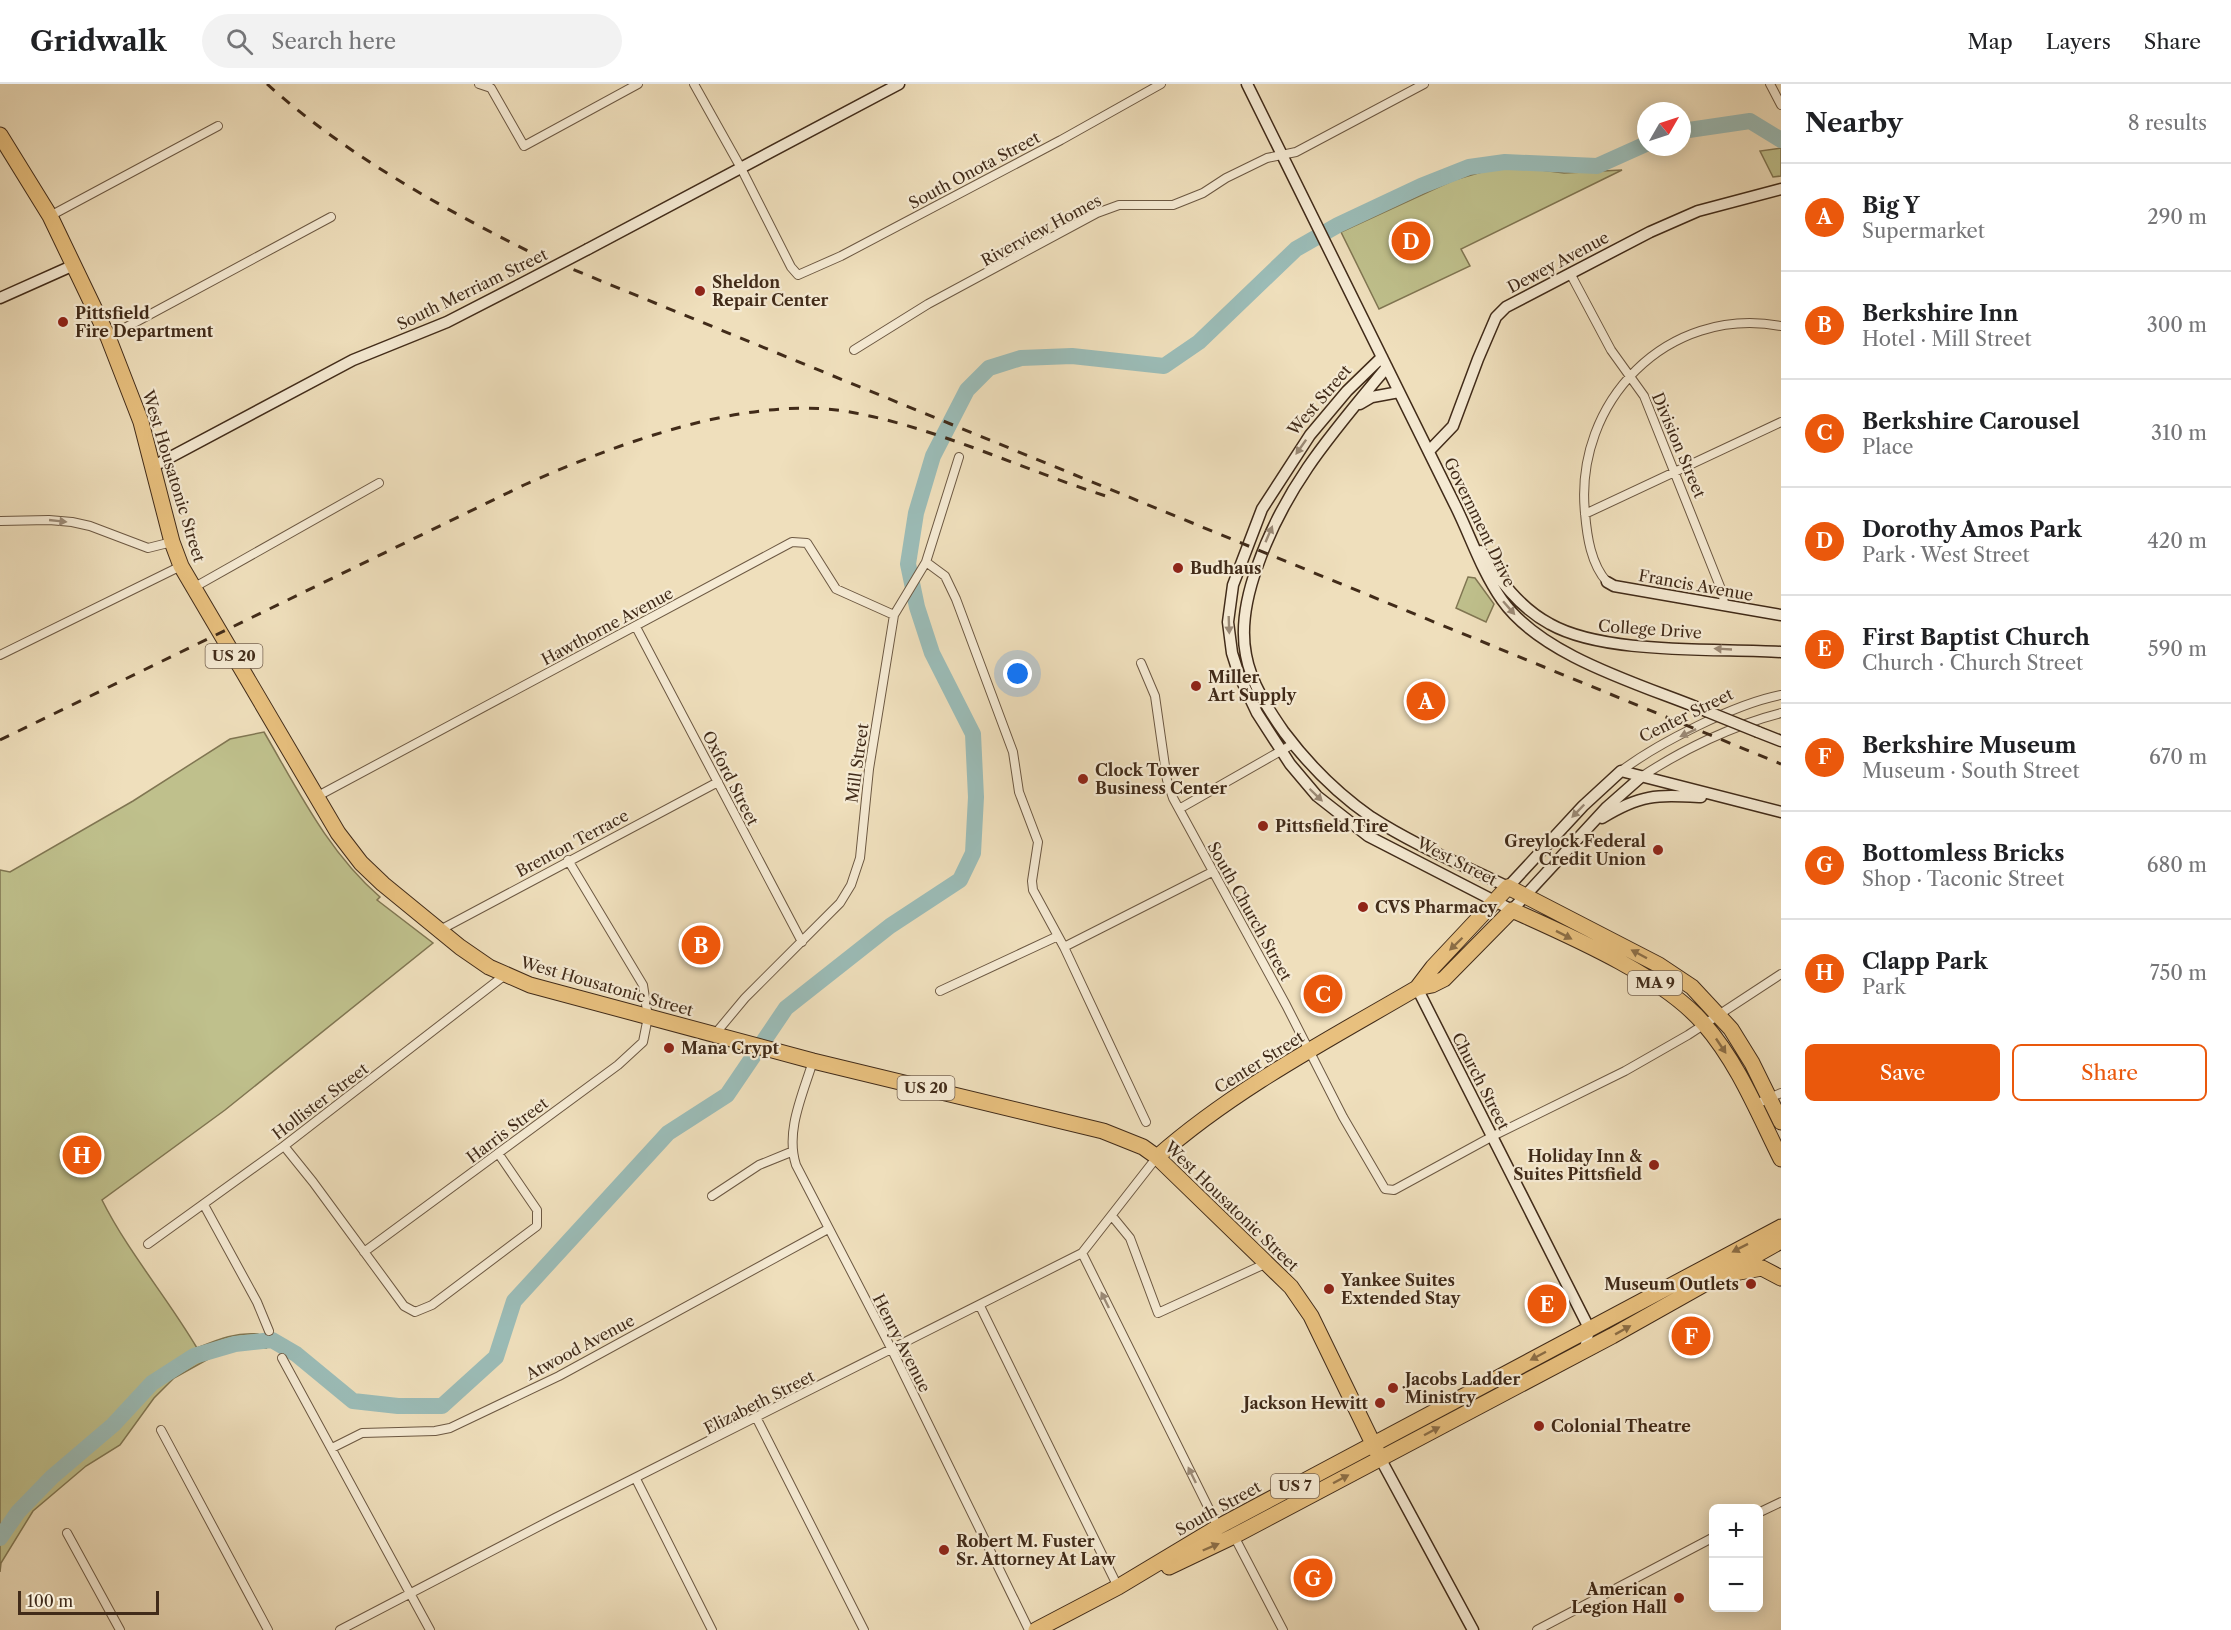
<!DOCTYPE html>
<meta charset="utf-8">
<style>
body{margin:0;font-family:"Libre Caslon Text",serif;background:#f2f2f2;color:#202124}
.controls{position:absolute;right:18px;bottom:18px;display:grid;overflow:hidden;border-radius:9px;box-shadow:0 3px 15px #0003}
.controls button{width:54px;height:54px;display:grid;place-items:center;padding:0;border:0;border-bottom:2px solid #e0e0e0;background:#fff;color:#202124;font:30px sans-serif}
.compass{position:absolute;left:1637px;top:18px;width:54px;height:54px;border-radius:50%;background:#fff;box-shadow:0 3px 15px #0003;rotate:51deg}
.scale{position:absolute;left:18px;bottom:15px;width:141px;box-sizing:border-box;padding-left:6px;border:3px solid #412b19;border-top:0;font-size:16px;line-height:21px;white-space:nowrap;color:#412b19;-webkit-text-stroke:4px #f5ead3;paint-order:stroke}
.you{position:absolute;left:1018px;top:590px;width:21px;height:21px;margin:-15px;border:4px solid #fff;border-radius:50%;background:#1a73e8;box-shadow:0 0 0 9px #1a73e833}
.badge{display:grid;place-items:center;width:39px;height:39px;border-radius:50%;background:#ea580c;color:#fff;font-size:20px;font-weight:700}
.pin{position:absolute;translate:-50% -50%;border:3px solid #fff;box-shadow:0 2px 6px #0006}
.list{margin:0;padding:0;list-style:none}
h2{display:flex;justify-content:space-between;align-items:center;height:78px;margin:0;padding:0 24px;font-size:26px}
h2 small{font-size:20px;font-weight:400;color:#757577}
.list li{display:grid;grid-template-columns:39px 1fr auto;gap:18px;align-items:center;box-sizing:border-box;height:108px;padding:0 24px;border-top:2px solid #e0e0e0}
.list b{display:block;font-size:22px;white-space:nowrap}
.list p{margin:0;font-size:20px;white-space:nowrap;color:#757577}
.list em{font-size:20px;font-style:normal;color:#757577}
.actions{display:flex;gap:12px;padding:18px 24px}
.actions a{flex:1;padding:14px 0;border:2px solid #ea580c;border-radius:9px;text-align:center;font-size:21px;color:#ea580c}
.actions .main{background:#ea580c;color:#fff}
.icon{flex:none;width:33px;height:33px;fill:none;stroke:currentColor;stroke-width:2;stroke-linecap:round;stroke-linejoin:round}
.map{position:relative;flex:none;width:1781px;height:1546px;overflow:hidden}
header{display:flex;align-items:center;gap:36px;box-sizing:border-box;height:84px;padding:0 30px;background:#fff;border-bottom:2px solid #e0e0e0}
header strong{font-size:28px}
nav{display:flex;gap:33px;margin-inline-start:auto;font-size:21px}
.search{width:420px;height:54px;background:#f2f2f2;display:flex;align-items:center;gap:15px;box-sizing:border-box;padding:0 21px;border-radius:33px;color:#757577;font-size:22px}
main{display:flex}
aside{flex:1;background:#fff}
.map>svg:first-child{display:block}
.green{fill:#bfc08c;stroke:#807652;stroke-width:1.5}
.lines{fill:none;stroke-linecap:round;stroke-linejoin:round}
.river{stroke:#9bbcb7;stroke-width:16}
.street-casing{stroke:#6c5842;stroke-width:10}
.secondary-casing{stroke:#412b19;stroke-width:13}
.highway-casing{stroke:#412b19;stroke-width:17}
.street{stroke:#f5ead3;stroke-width:8}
.secondary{stroke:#f5ead3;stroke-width:10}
.highway{stroke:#e8c07e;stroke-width:15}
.rail{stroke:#412b19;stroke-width:3;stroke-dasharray:10 10;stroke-linecap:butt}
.secondary-bridge-casing{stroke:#412b19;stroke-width:13;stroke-linecap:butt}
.secondary-bridge{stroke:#f5ead3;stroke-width:10}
.oneway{fill:#9b8a76}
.oneway2{fill:#8c6e46}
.poi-dot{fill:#8f2418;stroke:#f5ead3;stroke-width:2}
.labels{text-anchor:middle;stroke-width:4.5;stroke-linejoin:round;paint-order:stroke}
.shield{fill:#f5ead3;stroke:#776451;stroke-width:1.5}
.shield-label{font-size:15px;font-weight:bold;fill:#412b19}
.street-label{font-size:16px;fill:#412b19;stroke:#f5ead3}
.poi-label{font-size:16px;font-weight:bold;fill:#412b19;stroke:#f5ead3;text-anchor:start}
</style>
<header>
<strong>Gridwalk</strong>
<div class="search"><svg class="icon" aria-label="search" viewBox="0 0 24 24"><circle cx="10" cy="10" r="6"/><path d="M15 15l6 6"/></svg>Search here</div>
<nav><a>Map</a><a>Layers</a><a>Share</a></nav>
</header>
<main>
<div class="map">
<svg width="1781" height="1546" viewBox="0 0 1781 1546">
<rect width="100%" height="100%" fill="#efdfbc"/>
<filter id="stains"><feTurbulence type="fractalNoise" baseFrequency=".00333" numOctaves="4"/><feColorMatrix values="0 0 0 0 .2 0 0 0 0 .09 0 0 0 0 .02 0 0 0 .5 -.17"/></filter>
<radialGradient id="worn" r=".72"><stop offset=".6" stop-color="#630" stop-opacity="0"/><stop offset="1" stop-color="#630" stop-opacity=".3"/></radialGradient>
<!-- green -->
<path class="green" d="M1781,64v28l-8,1 -13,-26z
M1519,83l45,6 58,-3 -161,79 9,17 -91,43 -38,-77 113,-52 38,-11z
M1468,493l7,1 19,26 -8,18 -30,-14z
M264,648c34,58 64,120 116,165l-3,3 56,43 -208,167 -123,90c26,52 65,97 95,148 20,-8 38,-16 61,-14l8,14 -22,-2 -34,12 -36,20 -20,20 -34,47 -34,21 -53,45 -32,52 -1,9v-702l10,2 123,-71 97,-62z"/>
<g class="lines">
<!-- river -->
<path class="river" d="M1682,47l68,-10 31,19
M0,1454l18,-26 34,-35 61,-52 39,-42 42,-27 41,-12 37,-4 24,14 57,47 45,5h44l54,-49 18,-56 154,-168 59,-38 59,-87 104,-82 70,-46 13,-27 3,-56 -3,-63 -41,-81 -15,-46 -9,-43 8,-51 17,-57 34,-66 22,-22 32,-10 51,-2 92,10 35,-24 97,-93 42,-24 83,-39 48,-19 36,-5 92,4 49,-22"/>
<!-- street casing -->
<g class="street-casing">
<path id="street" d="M479,0l12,4 33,58 114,-62
M694,0l47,84 50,99 7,8 43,-19 220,-116 100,-56
M1770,0l11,21
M50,132l168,-90
M1570,189l41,77 33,46 79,198 1,12
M108,253l223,-120
M854,266l74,-46 169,-91 22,-8h54l30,-12 23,-15 41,-20 29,-6 128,-68
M1585,430l196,-92
M0,437l49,-1 23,2 18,4 58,22 24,-6
M926,478l19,14 11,23 57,153 6,40 19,50 -6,39 1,9 31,57 148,-75
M1607,498c-16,-18 -20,-45 -22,-69 -11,-111 82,-208 196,-187
M193,504l186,-105
M636,543l166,315
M0,571l181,-89
M1141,579l14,33 12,84 6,18 113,207 57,112 42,72 9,1 99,-54 132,-65 63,-36 93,-61
M1621,687c37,-28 114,-67 160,-76
M1641,693c41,-27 92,-52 140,-64
M316,713l476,-255 15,1 29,46 58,26
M1179,725l114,-65
M440,846l278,-148
M1064,863l82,175
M940,907l118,-55
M715,950l30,-36 95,-95 11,-18 9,-27 9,-89 25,-154 32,-53 33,-105
M813,977c-10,33 -28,70 -17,104l96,185 137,280
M1754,1021l27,-12
M284,1062l29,36 91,124 11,6 17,-7 105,-79v-16l-39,-57
M712,1112l47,-31 32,-13
M204,1121l53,97 12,29
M1112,1132l18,22 28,75 109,-50
M148,1160l136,-98 221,-171
M364,1168l254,-187 25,-23 5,-25 -5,-32 -75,-125
M1082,1169l136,274
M980,1222l138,281
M282,1274l148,272
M757,1335l107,211
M161,1346l107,200
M332,1364l30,-15 73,-2 15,-3 109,-52 269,-147
M636,1395l76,151
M1758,1429l23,-11
M67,1449l53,97
M1234,1452l49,94
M340,1546l215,-112 527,-265 75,-96
M1537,1546l177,-93"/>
</g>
<!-- secondary casing -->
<g class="secondary-casing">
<path id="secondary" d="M1247,0l208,421c16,32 26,65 47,95 40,57 141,85 204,111
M588,165l311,-165
M0,214l74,-33
M1382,273l-35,34 -37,44 -48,74 -29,76 -5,37 4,31 7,22 18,38 33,51 27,32 51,40 144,74 95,-103 34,-30
M1387,283c-54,65 -102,119 -130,200 -10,28 -17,58 -11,88 5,28 22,54 38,77 24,32 54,62 87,85 43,28 92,48 137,70l75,-81 38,-35 160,41
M1360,320l12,-7 27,-5
M1429,367l24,-25 25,-67 18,-42 10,-10 144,-75 48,-21 83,-22
M152,383l201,-107 94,-38 72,-37
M1481,467c18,29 39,57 69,73 55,31 166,24 231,28
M1607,498l7,4 167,29
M1758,648l23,9
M1602,734c39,-24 54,-23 99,-21
M1417,904l172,340 -4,22
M1380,1374l93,172"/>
</g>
<!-- highway casing -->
<g class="highway-casing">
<path id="highway" d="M0,51l50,81 58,121 33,85 31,120 9,24 157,267 23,30 22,21 77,63 29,20 41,18 283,76 290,70 40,16 14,10 134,130 20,29 69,142
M1417,904l16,-21 75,-80 151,78 33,22 39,42 21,34 29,59
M1157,1073c77,-68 171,-117 260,-169l15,-3 12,-6 68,-69c58,26 151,66 192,114 34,39 54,89 77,135
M1734,1189l28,-5 19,10
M1169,1483l65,-31 378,-200 169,-95
M1036,1546l82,-43 100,-60 563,-300"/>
</g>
<!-- street -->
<use href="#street" class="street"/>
<!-- secondary -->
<use href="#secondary" class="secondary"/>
<!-- highway -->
<use href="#highway" class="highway"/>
<!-- rail -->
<path class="rail" d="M267,0c77,69 169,121 261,167l1253,513
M0,656l524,-255c92,-41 224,-91 326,-73 89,16 173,58 259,85"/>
<!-- secondary-bridge casing -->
<g class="secondary-bridge-casing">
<path id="secondary-bridge" d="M519,201l69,-36
M1706,627l52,21"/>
</g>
<!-- secondary-bridge -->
<use href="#secondary-bridge" class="secondary-bridge"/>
</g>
<!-- one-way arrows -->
<defs><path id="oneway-solid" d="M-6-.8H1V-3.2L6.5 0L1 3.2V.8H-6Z" transform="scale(1.5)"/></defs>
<g class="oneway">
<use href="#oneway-solid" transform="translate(1301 363) rotate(125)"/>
<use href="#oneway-solid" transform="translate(58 437) rotate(6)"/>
<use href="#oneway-solid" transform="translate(1269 450) rotate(-67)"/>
<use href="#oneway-solid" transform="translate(1509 524) rotate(49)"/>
<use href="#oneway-solid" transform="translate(1229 541) rotate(88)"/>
<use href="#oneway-solid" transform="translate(1723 565) rotate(-177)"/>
<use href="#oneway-solid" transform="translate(1688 649) rotate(155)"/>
<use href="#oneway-solid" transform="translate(1316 711) rotate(44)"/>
<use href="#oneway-solid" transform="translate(1578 727) rotate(134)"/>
<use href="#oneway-solid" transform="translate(1105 1216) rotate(-116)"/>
<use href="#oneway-solid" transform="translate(1192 1391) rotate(-116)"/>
</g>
<g class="oneway2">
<use href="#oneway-solid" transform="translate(1564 851) rotate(27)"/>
<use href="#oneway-solid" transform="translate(1456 860) rotate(136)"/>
<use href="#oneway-solid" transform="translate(1639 870) rotate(-152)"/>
<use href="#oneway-solid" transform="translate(1721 962) rotate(56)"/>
<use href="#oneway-solid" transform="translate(1740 1164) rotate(153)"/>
<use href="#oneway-solid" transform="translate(1623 1246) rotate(-29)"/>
<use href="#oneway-solid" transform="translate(1538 1272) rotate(152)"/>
<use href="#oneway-solid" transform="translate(1432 1347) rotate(-28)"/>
<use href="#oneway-solid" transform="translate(1341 1395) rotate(-28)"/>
<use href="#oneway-solid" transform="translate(1211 1463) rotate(-23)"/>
</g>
<!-- markers -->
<g class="poi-dot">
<circle cx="700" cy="207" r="6"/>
<circle cx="63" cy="238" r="6"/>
<circle cx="1178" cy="484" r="6"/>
<circle cx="1196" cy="602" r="6"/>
<circle cx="1083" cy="695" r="6"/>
<circle cx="1263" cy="742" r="6"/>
<circle cx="1658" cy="766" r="6"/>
<circle cx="1363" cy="823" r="6"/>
<circle cx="669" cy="964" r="6"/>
<circle cx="1654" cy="1081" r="6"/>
<circle cx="1751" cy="1200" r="6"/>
<circle cx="1329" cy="1205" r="6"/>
<circle cx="1393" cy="1304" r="6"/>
<circle cx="1380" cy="1319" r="6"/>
<circle cx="1539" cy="1342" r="6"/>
<circle cx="944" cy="1466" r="6"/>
<circle cx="1679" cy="1514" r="6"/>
</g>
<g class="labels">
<!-- shield labels -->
<g class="shield">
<rect x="205.5" y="560" width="57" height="24" rx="4.5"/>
<rect x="1628" y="887" width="54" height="24" rx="4.5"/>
<rect x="897.5" y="992" width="57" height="24" rx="4.5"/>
<rect x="1271" y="1390" width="48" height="24" rx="4.5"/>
</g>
<g class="shield-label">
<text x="234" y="577">US 20</text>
<text x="1655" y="904">MA 9</text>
<text x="926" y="1009">US 20</text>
<text x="1295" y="1407">US 7</text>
</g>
<!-- street labels -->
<g class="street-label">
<text transform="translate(974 86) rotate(-28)" y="6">South Onota Street</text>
<text transform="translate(1041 146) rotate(-28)" y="6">Riverview Homes</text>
<text transform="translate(1558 178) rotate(-28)" y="6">Dewey Avenue</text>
<text transform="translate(472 205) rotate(-26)" y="6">South Merriam Street</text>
<text transform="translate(1319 316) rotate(-49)" y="6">West Street</text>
<text transform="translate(1679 361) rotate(67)" y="6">Division Street</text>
<text transform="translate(174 392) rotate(73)" y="6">West Housatonic Street</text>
<text transform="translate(1480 438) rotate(64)" y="6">Government Drive</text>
<text transform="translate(1696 501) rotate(10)" y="6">Francis Avenue</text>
<text transform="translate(607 542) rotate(-28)" y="6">Hawthorne Avenue</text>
<text transform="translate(1650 545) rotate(4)" y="6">College Drive</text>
<text transform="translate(1686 631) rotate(-26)" y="6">Center Street</text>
<text transform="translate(857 679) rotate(-82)" y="6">Mill Street</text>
<text transform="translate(731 694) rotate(63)" y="6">Oxford Street</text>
<text transform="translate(572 759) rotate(-28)" y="6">Brenton Terrace</text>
<text transform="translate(1457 777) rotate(27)" y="6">West Street</text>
<text transform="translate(1250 827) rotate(61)" y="6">South Church Street</text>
<text transform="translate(607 902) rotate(16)" y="6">West Housatonic Street</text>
<text transform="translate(1259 978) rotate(-32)" y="6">Center Street</text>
<text transform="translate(1481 997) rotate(63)" y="6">Church Street</text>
<text transform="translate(320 1017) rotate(-37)" y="6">Hollister Street</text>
<text transform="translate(507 1046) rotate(-37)" y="6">Harris Street</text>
<text transform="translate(1232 1122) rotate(44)" y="6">West Housatonic Street</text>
<text transform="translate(902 1259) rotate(63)" y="6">Henry Avenue</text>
<text transform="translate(580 1263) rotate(-28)" y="6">Atwood Avenue</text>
<text transform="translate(759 1318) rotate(-27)" y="6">Elizabeth Street</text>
<text transform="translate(1218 1424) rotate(-29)" y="6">South Street</text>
</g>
<!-- poi labels -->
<g class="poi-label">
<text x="712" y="204">Sheldon<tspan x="712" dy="18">Repair Center</tspan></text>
<text x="75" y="235">Pittsfield<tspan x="75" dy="18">Fire Department</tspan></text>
<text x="1190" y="490">Budhaus</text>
<text x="1208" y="599">Miller<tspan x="1208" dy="18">Art Supply</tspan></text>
<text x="1095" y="692">Clock Tower<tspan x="1095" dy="18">Business Center</tspan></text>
<text x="1275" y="748">Pittsfield Tire</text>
<text x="1646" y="763" text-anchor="end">Greylock Federal<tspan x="1646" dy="18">Credit Union</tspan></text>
<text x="1375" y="829">CVS Pharmacy</text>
<text x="681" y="970">Mana Crypt</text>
<text x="1642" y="1078" text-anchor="end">Holiday Inn &amp;<tspan x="1642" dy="18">Suites Pittsfield</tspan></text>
<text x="1341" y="1202">Yankee Suites<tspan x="1341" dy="18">Extended Stay</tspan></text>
<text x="1739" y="1206" text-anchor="end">Museum Outlets</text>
<text x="1405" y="1301">Jacobs Ladder<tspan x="1405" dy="18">Ministry</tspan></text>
<text x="1368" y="1325" text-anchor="end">Jackson Hewitt</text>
<text x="1551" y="1348">Colonial Theatre</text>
<text x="956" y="1463">Robert M. Fuster<tspan x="956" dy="18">Sr. Attorney At Law</tspan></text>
<text x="1667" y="1511" text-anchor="end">American<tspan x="1667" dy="18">Legion Hall</tspan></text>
</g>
</g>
<rect width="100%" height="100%" filter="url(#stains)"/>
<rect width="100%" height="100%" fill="url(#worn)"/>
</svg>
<div class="controls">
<button>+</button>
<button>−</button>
</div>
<svg class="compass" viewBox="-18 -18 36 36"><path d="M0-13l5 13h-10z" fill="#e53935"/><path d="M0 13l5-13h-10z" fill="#757577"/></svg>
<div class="scale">100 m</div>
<div class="you"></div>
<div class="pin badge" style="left:1426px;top:617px">A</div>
<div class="pin badge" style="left:701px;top:861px">B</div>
<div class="pin badge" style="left:1323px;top:910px">C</div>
<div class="pin badge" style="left:1411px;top:157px">D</div>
<div class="pin badge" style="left:1547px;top:1220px">E</div>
<div class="pin badge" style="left:1691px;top:1252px">F</div>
<div class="pin badge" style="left:1313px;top:1494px">G</div>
<div class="pin badge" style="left:82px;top:1071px">H</div>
</div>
<aside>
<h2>Nearby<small>8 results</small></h2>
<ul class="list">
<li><span class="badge">A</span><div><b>Big Y</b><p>Supermarket</p></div><em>290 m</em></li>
<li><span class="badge">B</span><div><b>Berkshire Inn</b><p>Hotel · Mill Street</p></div><em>300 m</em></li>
<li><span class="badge">C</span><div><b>Berkshire Carousel</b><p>Place</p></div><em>310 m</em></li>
<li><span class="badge">D</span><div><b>Dorothy Amos Park</b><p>Park · West Street</p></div><em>420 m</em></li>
<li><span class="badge">E</span><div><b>First Baptist Church</b><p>Church · Church Street</p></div><em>590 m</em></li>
<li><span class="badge">F</span><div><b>Berkshire Museum</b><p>Museum · South Street</p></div><em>670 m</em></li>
<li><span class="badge">G</span><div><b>Bottomless Bricks</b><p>Shop · Taconic Street</p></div><em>680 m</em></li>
<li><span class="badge">H</span><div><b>Clapp Park</b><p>Park</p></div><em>750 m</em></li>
</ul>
<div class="actions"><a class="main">Save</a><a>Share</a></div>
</aside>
</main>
